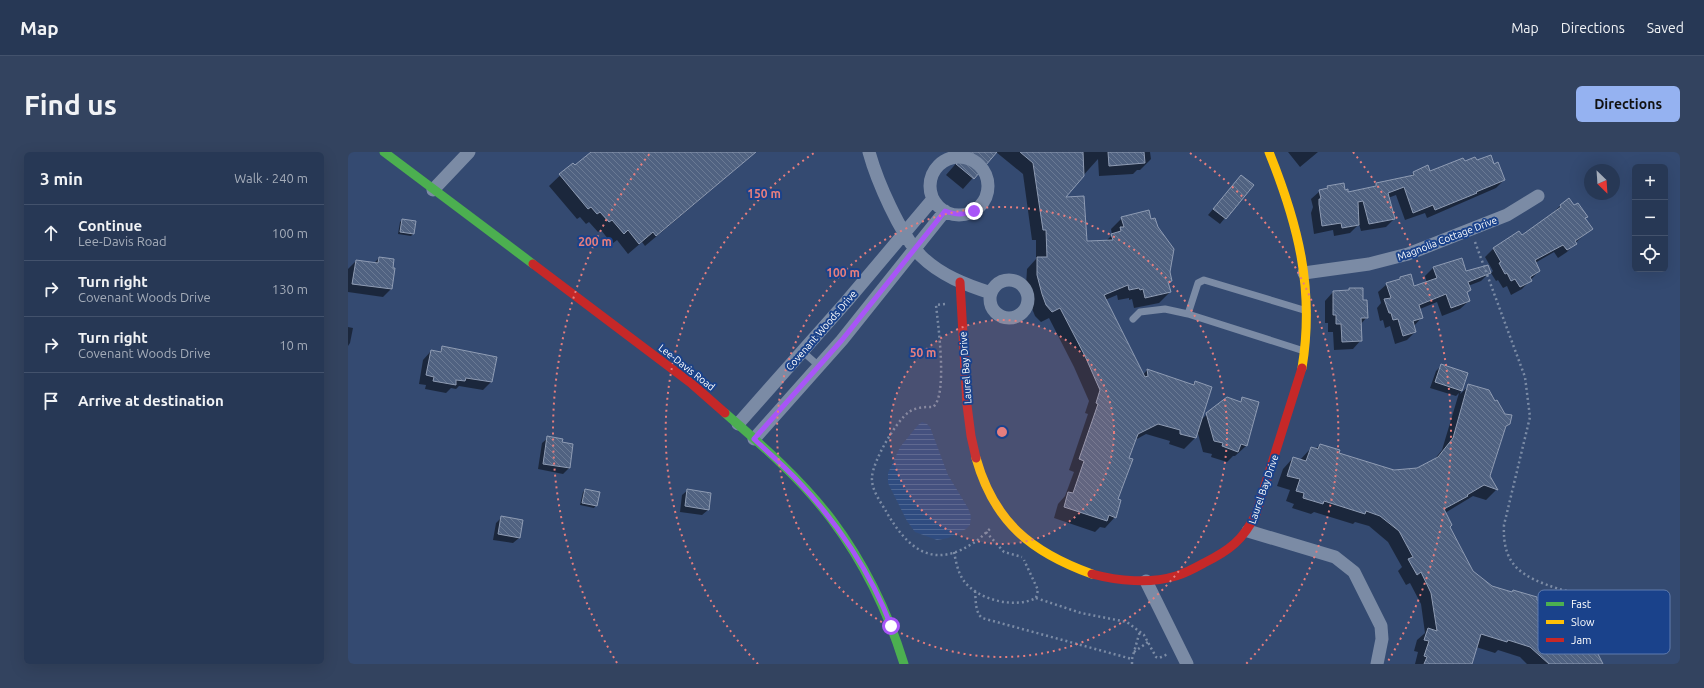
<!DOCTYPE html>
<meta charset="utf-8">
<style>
body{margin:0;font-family:Ubuntu,sans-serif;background:#33435f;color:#f1f3f6}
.controls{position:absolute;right:12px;top:12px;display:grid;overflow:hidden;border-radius:6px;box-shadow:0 4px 16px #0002}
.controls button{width:36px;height:36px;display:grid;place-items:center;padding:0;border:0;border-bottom:1px solid #43526c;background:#273855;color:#f1f3f6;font:20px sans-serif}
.compass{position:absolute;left:1236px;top:12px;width:36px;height:36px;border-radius:50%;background:#273855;box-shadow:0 4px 16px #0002;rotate:155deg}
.stop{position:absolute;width:12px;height:12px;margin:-9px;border:3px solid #a855f7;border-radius:50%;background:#fff}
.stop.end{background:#a855f7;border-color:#fff;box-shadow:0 1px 4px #0008}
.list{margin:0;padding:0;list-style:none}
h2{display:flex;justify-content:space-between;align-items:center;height:52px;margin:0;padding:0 16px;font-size:17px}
h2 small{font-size:13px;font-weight:400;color:#a4acb9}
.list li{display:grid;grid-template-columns:26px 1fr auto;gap:12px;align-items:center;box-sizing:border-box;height:56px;padding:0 16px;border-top:1px solid #43526c}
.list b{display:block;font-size:15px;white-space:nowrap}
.list p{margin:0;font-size:13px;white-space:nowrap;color:#a4acb9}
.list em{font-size:13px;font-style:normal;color:#a4acb9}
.icon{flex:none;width:22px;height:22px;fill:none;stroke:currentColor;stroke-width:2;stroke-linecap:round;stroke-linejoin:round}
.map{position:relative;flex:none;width:1332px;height:512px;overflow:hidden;border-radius:6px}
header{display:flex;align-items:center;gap:24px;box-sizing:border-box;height:56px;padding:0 20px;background:#273855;border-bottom:1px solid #43526c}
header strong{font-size:19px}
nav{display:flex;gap:22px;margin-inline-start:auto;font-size:14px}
.intro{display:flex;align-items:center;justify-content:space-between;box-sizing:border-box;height:96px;padding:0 24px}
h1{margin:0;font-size:28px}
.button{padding:10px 18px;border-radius:6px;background:#95b2f1;color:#111;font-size:14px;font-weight:700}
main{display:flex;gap:24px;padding:0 24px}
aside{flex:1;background:#273855;border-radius:6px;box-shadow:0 4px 16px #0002}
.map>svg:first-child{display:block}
.water{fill:url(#water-rules)}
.shadow{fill:#0007}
.building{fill:url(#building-back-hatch);stroke:#8f9cb4}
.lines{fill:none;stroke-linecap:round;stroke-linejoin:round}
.path{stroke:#7b8ba5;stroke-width:2.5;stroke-dasharray:2 3;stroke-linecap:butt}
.lane{stroke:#7b8ba5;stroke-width:7}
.street{stroke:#7b8ba5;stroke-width:13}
.fast{stroke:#4caf50;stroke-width:9}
.slow{stroke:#ffc107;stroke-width:9}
.jam{stroke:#c62828;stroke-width:9}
.route{stroke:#a855f7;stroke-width:5}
.ring{fill:none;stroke:#e67e7e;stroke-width:2;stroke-dasharray:2 4}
.labels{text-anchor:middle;stroke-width:4;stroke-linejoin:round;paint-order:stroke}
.street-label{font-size:10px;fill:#fff;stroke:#1a428b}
.key{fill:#1a428b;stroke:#5f7bae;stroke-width:1}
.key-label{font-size:11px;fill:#fff}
.centre{fill:#e67e7e;stroke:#1a428b;stroke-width:2}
.ring-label{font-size:12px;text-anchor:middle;font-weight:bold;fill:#e67e7e;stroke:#1a428b;stroke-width:4;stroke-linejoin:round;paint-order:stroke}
</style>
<header>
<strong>Map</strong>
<nav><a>Map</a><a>Directions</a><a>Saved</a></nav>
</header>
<div class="intro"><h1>Find us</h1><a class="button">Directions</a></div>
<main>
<aside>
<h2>3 min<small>Walk · 240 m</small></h2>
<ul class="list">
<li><svg class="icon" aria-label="ahead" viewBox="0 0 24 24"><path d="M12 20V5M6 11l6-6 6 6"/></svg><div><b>Continue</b><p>Lee-Davis Road</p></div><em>100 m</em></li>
<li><svg class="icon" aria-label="right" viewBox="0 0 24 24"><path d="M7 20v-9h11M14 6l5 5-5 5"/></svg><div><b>Turn right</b><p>Covenant Woods Drive</p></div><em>130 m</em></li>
<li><svg class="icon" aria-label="right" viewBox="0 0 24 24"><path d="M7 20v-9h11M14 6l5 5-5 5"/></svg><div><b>Turn right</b><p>Covenant Woods Drive</p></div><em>10 m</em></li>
<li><svg class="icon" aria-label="arrive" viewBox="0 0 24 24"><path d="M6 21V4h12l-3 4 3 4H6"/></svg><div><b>Arrive at destination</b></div></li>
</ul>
</aside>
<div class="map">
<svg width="1332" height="512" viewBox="0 0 1332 512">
<defs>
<pattern id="water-rules" width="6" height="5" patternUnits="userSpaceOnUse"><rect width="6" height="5" fill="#2f4c80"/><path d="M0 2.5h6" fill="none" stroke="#4e6793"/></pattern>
<pattern id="building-back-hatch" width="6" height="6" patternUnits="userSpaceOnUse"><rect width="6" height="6" fill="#506281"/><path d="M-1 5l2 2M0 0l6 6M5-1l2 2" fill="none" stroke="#6a7a94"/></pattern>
</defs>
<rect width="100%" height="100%" fill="#344a71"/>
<!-- water -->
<path class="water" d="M574,270l5,2 3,3 18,48 20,33 3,8 -1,9 -4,4 -18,9 -11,2 -22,-8 -8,-11 -19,-38v-10l12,-26 18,-22z"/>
<!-- shadow -->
<path class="shadow" d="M245,0h163l-111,94 -3,-4 -14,12 -11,-14 -5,4 -11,-14 -3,2 -9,-10 -3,2 -6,-7 -3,2 -28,-33 23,-22 3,3z
M618,0h30l-33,37 -17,-14z
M648,0h154l1,7 -11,11h-3l-4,4 -34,2 -1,-17 -35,39 23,44 20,-1 6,-6 -1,-6 11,-11 47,54 2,9 -3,3 2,8 -11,11 -25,5 -2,-9 -3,1v-2l-11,2 -1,-5 -12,5 38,75 4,-5 45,15 3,-3 5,39 7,-7 32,-12 4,-3 3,47 -11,10h-2l-6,6 -16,-5 1,-3 -9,-2 -6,-22 -2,8 -11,11 -15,-5 1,-3 -24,-7 -11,6 -7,18 -11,42 -2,17 -10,11 -5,-1 -5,5 -41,-14 4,-14 7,-8 9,-24 -5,-2 19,-56 -3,-1 4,-12 -15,-34 -25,-49 -8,4 -6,-6 -4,-10 -5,-20 1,-17 9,-10v-19h-4l-9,-66z
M940,0h30l-18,15z
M1128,10l18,3 10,15 -8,8 -69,30 -2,-5 -20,7 -9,-25 -8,3 6,21 -8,8 -25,4 -2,-7 -9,9 -16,3 -1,-6 -19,4 -3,-21 2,-6 -2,-8 9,-8 5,-1 3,-3 16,4 3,3 26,-6 3,-4 33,-7 5,-4 16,-1 34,-9z
M893,24l11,9 -32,39 -12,-9z
M1212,54l24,13 8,9 -17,15 -8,9 -9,6 -4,-6 -19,11 4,8 -17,18 -11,6 -4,-9 -4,2 -5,-8 -2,1 -5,-8 2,-2 -8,-14 9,-9 27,-11 31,-23z
M54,68l11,14 -2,2 -13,-2 2,-12z
M31,106l12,31 -8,8 -35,-5v-23l8,-8 17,3z
M1113,108l5,12h24l-9,9 -13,5 2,4 -4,4 3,7 -9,8 -18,7 -5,-14 -17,7 2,8 -8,9 1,6 -8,8 -12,4 -5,-18 -5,2 -2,-8 -3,1 -3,-13 4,-5 -3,-11 9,-8 11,-3 3,-3 13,9 13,-4 -2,-7 8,-8z
M985,140l29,9 5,16 -7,8 1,15 -8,9 -19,1 -1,-18h-5v-9h-3v-22z
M0,175l5,1 -3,15 -2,3z
M95,196l48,34 -8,8 -24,-4 -3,3 -5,-1 -5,5 -21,-4 1,-4 -7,-1 4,-24 8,-9 7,2z
M1093,214l26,8 -7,20 9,-8 40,38 -5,4 -15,49 7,13 -10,10 -13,-4 -28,17 4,14 24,45 19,15 44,13 41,17 26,47h-76l-7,-7 -22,-7 -3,3 -19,-6 -7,17h-54l3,-12 -4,-1 3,-11 8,-7 -4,-29 -11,-21 -4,2 -8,-14 4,-4 -14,-25 -19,-16 -14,-4 -2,2 -39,-12 -3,2 -19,-6 2,-4 -8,-3 4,-11 -13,-4 6,-17 10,-11 7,2 11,-12 4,1 5,-4 17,8 56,18 24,-2 17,-9 8,-10 17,-57 -3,3 -26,-8 6,-17z
M200,286l13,5 11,2 -3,23 -6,6 -25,-5 4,-26z
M238,338l10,15 -2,3 -14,-3 3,-13z
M340,338l20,20 -6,5 -22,-3 2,-17z
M154,365l20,4 -3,17 -6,5 -20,-3 3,-17z"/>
<!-- building -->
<path class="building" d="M243,0h165l-100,84 -3,-4 -14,12 -11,-14 -4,4 -12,-14 -3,2 -9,-10 -3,2 -6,-7 -3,2 -29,-35 14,-11 2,2z
M619,0h30l-23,27 -18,-15z
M672,0h63l1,24 -18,21 18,-1 3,45 26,-1 -2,-6 10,-3 -1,-4h4l-3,-10 28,-7 2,9 4,-1 3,9 16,22 -4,23 2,9 -4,1 3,10 -26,6 -2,-9 -3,1 -1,-2 -10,2 -1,-5 -24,10 41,82 3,-1 -1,-7 47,16 1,-4 17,6 -16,51 -16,-4v-4l-22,-6 -20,10 -9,24 4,1 -15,40 3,1 -5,18 -7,-3 -2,6 -43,-14 4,-15 5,1 11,-32 -5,-2 19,-55 -2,-1 4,-13 -15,-34 -25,-48 -8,4 -6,-7 -4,-11 -5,-19v-18h10l-1,-27h-3l-10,-67z
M760,0h36l1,11 -36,3z
M1143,3l3,9 4,-2 7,18 -29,12 1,1 -42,17 -2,-5 -20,8 -9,-26 -16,6 7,26 -26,5 -6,-23 -5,1 1,23 -17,3 -1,-5 -19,3 -3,-22v-5h2l-2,-9 9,-2 -1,-2 17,-3 1,7 3,-1v3l28,-6v-3l38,-8 -1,-3 15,-7 2,6 33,-13 2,3 10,-4 2,3z
M893,23l13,10 -28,34 -13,-10z
M1221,46l5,7 4,-2 10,14 -3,1 8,11 -18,12 2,3 -10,6 -4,-5 -28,15 5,11 -10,6 2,4 -12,6 -5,-8 -4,2 -4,-8 -2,1 -6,-11 2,-1 -8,-14 26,-17 3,4 39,-28 -1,-2z
M54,67l14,2 -2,13 -14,-2z
M31,105l15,2 -1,9h2l-3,21 -40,-5 4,-24 22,3z
M1114,106l4,13 22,-6 3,8 -23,9 3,8 -4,2 3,9 -19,7 -5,-14 -27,11 4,13 -10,3 3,11 -13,4 -5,-17 -5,1 -2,-7h-2l-5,-14 7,-1 -5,-15 14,-4v-2l11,-3 3,12 23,-8 -4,-11z
M1001,136h14v12h4l1,18h-7l1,23 -20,1 -1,-18h-5v-9h-3v-24l16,-1z
M94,194l55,11 -5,25 -26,-4 -1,3 -9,-1v5l-23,-4 1,-4 -8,-2 5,-25 10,2z
M1093,212l27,9 -6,18 -27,-9z
M1120,232l21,6 6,11 2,-1 8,14 7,1 -2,9 -4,2 -16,50 8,14 -14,-5 -17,10 1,1 -24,13 8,16 -2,2 23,44 19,15 20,6 1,-2 24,7v3l31,9 4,-1 4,1 3,4 -1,4 8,16 2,-1 12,21 -2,1 5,10h-54l-19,-17 -22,-7 -1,2 -26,-8 -9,30h-48l3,-7 -3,-1 5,-15 -5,-1 4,-12 9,3 -6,-38 -10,-21 -4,3 -9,-16 5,-2 -14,-26 -19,-15 -14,-5 -1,3 -41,-13 -1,3 -20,-6 1,-5 -8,-2 4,-12 -13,-3 6,-19 13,4 5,-14 7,2 2,-5 20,6 -1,3 55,17 23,-2 21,-11 15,-19z
M879,245l14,5 1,-5 17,5 -12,44 -6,-2 -3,8 -16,-6 1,-3 -9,-2 -8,-28z
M199,284l16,3 -1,3 11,2 -3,24 -27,-4z
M237,337l15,3 -3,14 -15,-3z
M339,337l24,4 -2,17 -24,-4z
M153,364l22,4 -3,18 -22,-4z"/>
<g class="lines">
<!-- path -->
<path class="path" d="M1127,90l50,135 5,40 -26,108c-2,42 19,52 55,64 7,2 17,3 23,7 15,10 26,39 34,54
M597,152l-9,1c2,19 12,91 -3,102 -8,0 -17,0 -24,5 -13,9 -36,49 -37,65 -1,13 9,25 15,36 20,34 44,56 83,32 8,-4 14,-11 21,-17
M638,380l18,20 18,5
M606,400c2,10 4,21 10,29 14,19 51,28 72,17l2,-8 -14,-30
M627,439c1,10 0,21 7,27l150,41
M688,446l45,15 46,9 17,13 12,22 3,1 9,-4
M786,500l14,-10
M784,512v-5l8,-28"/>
<!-- lane -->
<path class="lane" d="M840,162l10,-31 6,-3 103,31
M785,167l7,-7 25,-3 23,5 116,37
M454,199l17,15"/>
<!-- street -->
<path class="street" d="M521,0c8,29 31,82 52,104 19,19 45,29 70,37
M582 34a29 29 0 1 1 58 0a29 29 0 1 1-58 0Z
M85,38l36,-38
M956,121l65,-9 39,-10 99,-39 31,-19
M642 147a19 19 0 1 1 38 0a19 19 0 1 1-38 0Z
M390,272l109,-123 86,-102
M406,287l88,-99 103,-129
M900,379l87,26 19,15 27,54 1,13 -5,25
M798,429l41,83"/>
<!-- fast -->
<path class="fast" d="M36,0l149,112
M377,261c38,33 77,67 107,107 33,44 56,92 72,144"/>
<!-- slow -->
<path class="slow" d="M921,0c29,72 46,137 33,216
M628,306c18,64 55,94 116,116"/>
<!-- jam -->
<path class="jam" d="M185,112l159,120 33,29
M612,130l7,123 4,31 5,22
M744,422c26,7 58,10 84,2 10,-3 19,-8 28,-13 26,-13 39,-23 52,-49l46,-146"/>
</g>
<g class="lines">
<!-- route -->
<path class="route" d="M543,474c-20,-53 -54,-104 -93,-145 -14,-15 -29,-28 -44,-42l88,-99 103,-129c11,4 18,4 29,0"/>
</g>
<!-- distance rings -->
<circle cx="654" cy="280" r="112" fill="#e67e7e" fill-opacity=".12"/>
<g class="ring">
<circle cx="654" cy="280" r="112"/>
<circle cx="654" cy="280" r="225"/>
<path d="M410 512A337 337 0 0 1 466 1M842 1A337 337 0 0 1 898 512"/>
<path d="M269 511A449 449 0 0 1 303 0M1005 0A449 449 0 0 1 1039 511"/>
</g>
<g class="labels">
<!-- street labels -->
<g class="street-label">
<text transform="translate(1099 86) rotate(-21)" y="4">Magnolia Cottage Drive</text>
<text transform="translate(473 178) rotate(-49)" y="4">Covenant Woods Drive</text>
<text transform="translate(339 215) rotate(38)" y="4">Lee-Davis Road</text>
<text transform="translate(617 216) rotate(-94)" y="4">Laurel Bay Drive</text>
<text transform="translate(915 337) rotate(-71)" y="4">Laurel Bay Drive</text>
</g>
</g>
<!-- legend -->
<rect x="1190" y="438" width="132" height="64" rx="6" class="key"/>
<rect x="1198" y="450" width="18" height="4" fill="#4caf50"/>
<rect x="1198" y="468" width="18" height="4" fill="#ffc107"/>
<rect x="1198" y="486" width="18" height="4" fill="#c62828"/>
<g class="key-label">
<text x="1223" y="456">Fast</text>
<text x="1223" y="474">Slow</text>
<text x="1223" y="492">Jam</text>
</g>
<circle cx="654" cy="280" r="6" class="centre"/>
<g class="ring-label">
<text x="416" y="46">150 m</text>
<text x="247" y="94">200 m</text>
<text x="495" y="125">100 m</text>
<text x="575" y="205">50 m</text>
</g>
</svg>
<div class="controls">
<button>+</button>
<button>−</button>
<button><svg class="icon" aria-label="locate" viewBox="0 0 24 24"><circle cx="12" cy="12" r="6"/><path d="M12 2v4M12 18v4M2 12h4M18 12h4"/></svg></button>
</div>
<svg class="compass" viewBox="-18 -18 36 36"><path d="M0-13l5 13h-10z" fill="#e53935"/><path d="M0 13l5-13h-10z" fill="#a4acb9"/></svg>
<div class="stop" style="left:543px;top:474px"></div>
<div class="stop end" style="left:626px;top:59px"></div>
</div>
</main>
